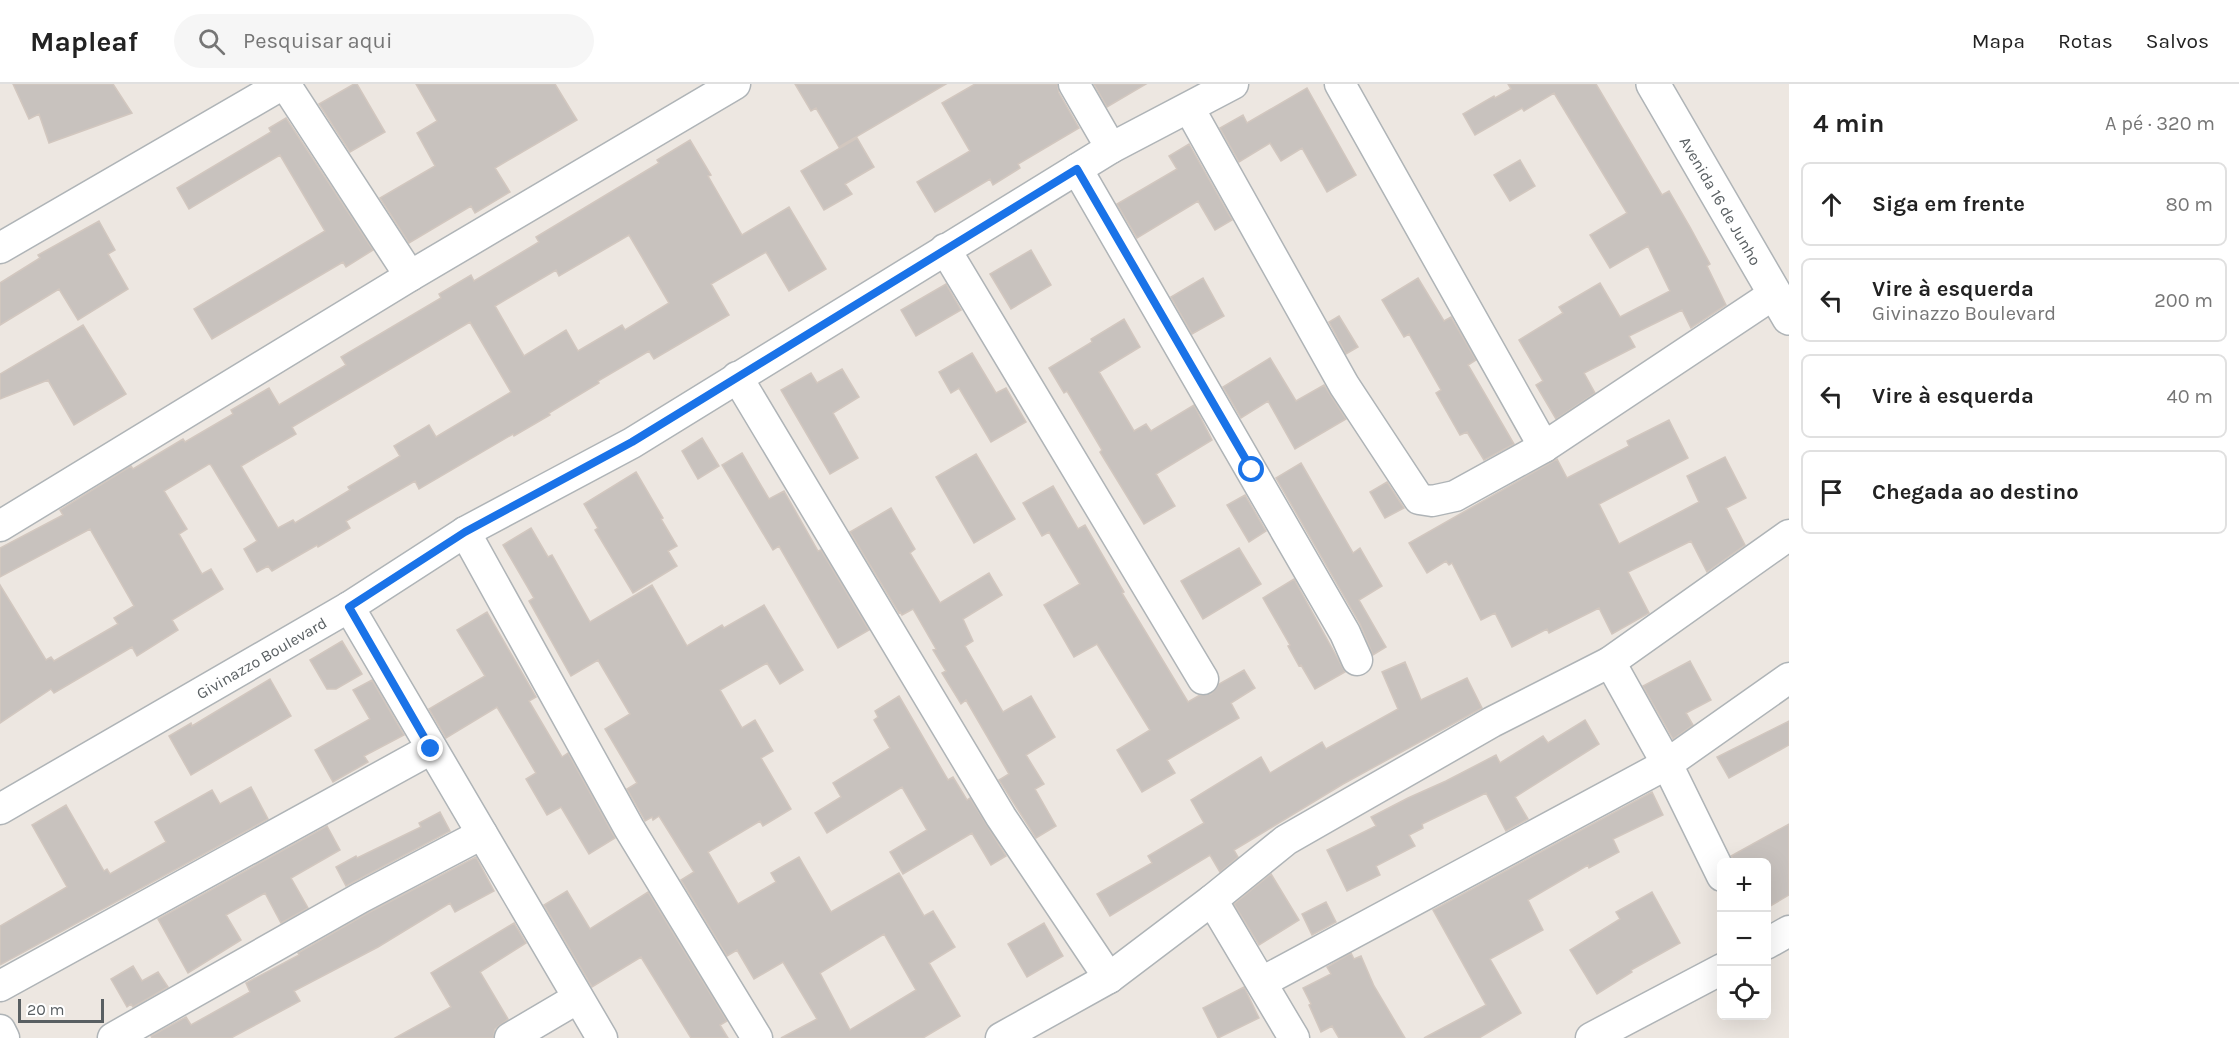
<!DOCTYPE html>
<html lang="pt">
<meta charset="utf-8">
<style>
body{margin:0;font-family:Karla,sans-serif;background:#f6f6f6;color:#222}
.controls{position:absolute;right:18px;bottom:18px;display:grid;overflow:hidden;border-radius:9px;box-shadow:0 6px 24px #0002}
.controls button{width:54px;height:54px;display:grid;place-items:center;padding:0;border:0;border-bottom:2px solid #e0e0e0;background:#fff;color:#222;font:30px sans-serif}
.scale{position:absolute;left:18px;bottom:15px;width:86px;box-sizing:border-box;padding-left:6px;border:3px solid #595f62;border-top:0;font-size:16px;line-height:21px;white-space:nowrap;color:#595f62;-webkit-text-stroke:4px #fff;paint-order:stroke}
.stop{position:absolute;width:18px;height:18px;margin:-14px;border:4px solid #1a73e8;border-radius:50%;background:#fff}
.stop.end{background:#1a73e8;border-color:#fff;box-shadow:0 2px 6px #0008}
.list{margin:0;padding:0;list-style:none}
h2{display:flex;justify-content:space-between;align-items:center;height:78px;margin:0;padding:0 24px;font-size:26px}
h2 small{font-size:20px;font-weight:400;color:#767676}
.list li{display:grid;grid-template-columns:39px 1fr auto;gap:18px;align-items:center;box-sizing:border-box;height:84px;margin:0 12px 12px;padding:0 12px;border:2px solid #e0e0e0;border-radius:9px}
.list b{display:block;font-size:22px;white-space:nowrap}
.list p{margin:0;font-size:20px;white-space:nowrap;color:#767676}
.list em{font-size:20px;font-style:normal;color:#767676}
.icon{flex:none;width:33px;height:33px;fill:none;stroke:currentColor;stroke-width:2;stroke-linecap:round;stroke-linejoin:round}
.map{position:relative;flex:none;width:1789px;height:954px;overflow:hidden}
header{display:flex;align-items:center;gap:36px;box-sizing:border-box;height:84px;padding:0 30px;background:#fff;border-bottom:2px solid #e0e0e0}
header strong{font-size:28px}
nav{display:flex;gap:33px;margin-inline-start:auto;font-size:21px}
.search{width:420px;height:54px;background:#f6f6f6;display:flex;align-items:center;gap:15px;box-sizing:border-box;padding:0 21px;border-radius:33px;color:#767676;font-size:22px}
main{display:flex}
aside{flex:1;background:#fff}
.map>svg:first-child{display:block}
.building{fill:#c8c2be;stroke:#d2c7bf;stroke-width:1.5;fill-rule:evenodd}
.lines{fill:none;stroke-linecap:round;stroke-linejoin:round}
.minor-casing{stroke:#afb4b7;stroke-width:33}
.tertiary-casing{stroke:#afb4b7;stroke-width:36}
.minor{stroke:#fff;stroke-width:30}
.tertiary{stroke:#fff;stroke-width:33}
.route{stroke:#1a73e8;stroke-width:8}
.labels{text-anchor:middle;stroke-width:6;stroke-linejoin:round;paint-order:stroke}
.street-label{font-size:16px;fill:#595f62;stroke:#fff}
</style>
<header>
<strong>Mapleaf</strong>
<div class="search"><svg class="icon" aria-label="search" viewBox="0 0 24 24"><circle cx="10" cy="10" r="6"/><path d="M15 15l6 6"/></svg>Pesquisar aqui</div>
<nav><a>Mapa</a><a>Rotas</a><a>Salvos</a></nav>
</header>
<main>
<div class="map">
<svg width="1789" height="954" viewBox="0 0 1789 954">
<rect width="100%" height="100%" fill="#ede7e1"/>
<!-- building -->
<path class="building" d="M13,0h100l19,29 -83,30 -10,-29 -10,5z
M354,0h3l28,48 -35,20 -31,-48z
M416,0h139l22,36 -82,48 15,24 -35,21 -4,-7 -62,37 -29,-45 55,-32 -18,-33 20,-12z
M795,0h151l-107,63 -23,-39 -5,3z
M975,0h82l2,9 20,35 -61,36 2,4 -27,17 -3,-6 -55,33 -18,-30 53,-31 -28,-48z
M1094,0h52l-39,23z
M1508,0h88l66,111 7,-4 21,36 20,37 -3,2 19,39 -35,23 -9,-18 -53,26 6,11 -51,26 11,20 -39,26 -20,-34 7,-4 -24,-41 44,-27 -4,-6 41,-24 20,34 50,-26 -22,-45 -38,22 -20,-33 37,-22 -73,-120 -30,18 -2,-3 -47,27 -12,-21 31,-18 1,2 16,-9z
M1307,4l49,87 -29,17 -25,-44 -21,13 -11,-18 -31,19 -19,-34 23,-13 4,8z
M286,34l87,132 -27,17 -3,-5 -131,77 -18,-30 131,-78 -45,-76 -91,54 -12,-21 94,-56 -2,-4z
M857,54l17,29 -29,17 7,10 -28,16 -23,-39z
M690,56l21,35 -3,1 34,59 47,-28 37,62 -37,22 -23,-39 -55,32 18,31 -75,44 -5,-8 -51,30 1,2 -50,30 1,2 -36,21 -1,-2 -94,55 -4,-8 -69,40 4,7 -32,19 -1,-2 -45,26 -4,-5 -11,6 -13,-23 13,-8 -46,-76 -2,-1 -45,27 23,38 -8,5 23,40 9,-5 12,20 -51,31 6,10 -41,26 -5,-9 -78,46 -3,-4 -51,34v-138l46,75 5,-3 3,4 64,-37 -4,-6 20,-12 -44,-77 -90,48v-29l63,-33 -3,-5 71,-44 2,3 50,-30 2,3 48,-28 -2,-4 38,-22 10,17 67,-40 -5,-8 100,-59 -2,-4 32,-19 3,6 65,-39 -3,-5 123,-74 -2,-3zM629,151l40,68 -44,27 -3,-5 -44,26 -12,-21 -42,26 -29,-50 61,-36 3,6zM470,238l41,70 -75,45 -7,-12 -35,21 6,10 -52,31 2,3 -55,33 -2,-3 -15,8 -37,-62 55,-32 -4,-7z
M1189,60l43,76 -17,10 -17,-29 -61,37 -20,-34 60,-35 -8,-13z
M1520,76l15,26 -25,15 -16,-26z
M99,137l16,29 -7,4 20,35 -50,31 -19,-31 -59,36v-42l40,-25 -2,-3z
M1031,166l20,35 -40,24 -21,-35z
M1203,194l21,38 -32,18 -21,-37z
M1418,194l26,43 7,-4 25,43 -8,5 46,79 -30,16 -17,-28 -7,3 -24,-42 5,-3 -32,-56 -5,3 -22,-37z
M946,200l15,26 -45,26 -15,-26z
M1339,232l19,31 -12,7 -17,-32z
M1124,235l16,28 -41,25 35,59 12,-7 5,7 43,-26 18,35 -56,34 19,32 -31,18 -44,-72 2,-2 -35,-59 -3,2 -15,-25 43,-26 -1,-3z
M83,241l43,69 -52,31 -26,-45 -48,19v-25z
M972,269l24,40 10,-5 20,34 -35,20 -32,-54 -8,5 -12,-21z
M1270,274l26,43 28,-16 22,34 -51,30 -27,-48 -27,17 -18,-31z
M842,285l17,28 -26,16 25,45 -28,16 -49,-84 30,-17 6,10z
M1669,336l19,38 -89,46 20,40 80,-42 -12,-26 38,-19 21,41 -20,10 19,37 -38,27 -16,-31 -63,31 21,41 -37,21 -13,-26 -50,25 -2,-4 -35,18 -17,-34 -14,7 -29,-57 -3,2 -3,-4 -19,12 -18,-30 148,-84 10,19 62,-32 -2,-5z
M702,354l17,28 -21,13 -16,-28z
M742,369l27,46 15,-8 34,60 3,-1 48,80 -31,18 -59,-102 -6,4 -51,-85z
M976,370l39,65 -41,24 -38,-66z
M1301,379l52,90 7,-5 22,38 -23,14 27,47 -13,8 -13,-31 -84,-146z
M636,388l27,46 -2,1 16,27 -9,5 9,15 -44,27 -38,-63 3,-2 -14,-24z
M1387,398l17,26 -19,10 -15,-26z
M1053,402l25,43 7,-4 39,67 -2,1 66,109 12,-7 11,-1 8,-10 25,-14 11,18 -24,15 8,15 -72,42 8,13 -33,19 -25,-42 33,-20 -53,-86 -23,13 -30,-52 36,-21 -31,-52 -7,4 -19,-33z
M1245,411l21,36 -17,11 -22,-37z
M891,424l24,41 -5,4 30,50 49,-30 13,22 -39,24 10,22 -8,5 38,66 28,-16 24,41 -29,18 18,29 -9,5 21,37 -20,12 -37,-58 10,-6 -43,-74 -5,4 -19,-31 4,-2 -13,-21 3,-1 -23,-40 -11,6 -2,-3 -1,1 -49,-81z
M531,444l17,29 4,-2 38,67 62,-37 35,61 35,-21 2,3 40,-23 39,65 -23,14 -13,-21 -47,27 22,38 13,-8 18,31 -12,7 30,51 -28,17 -3,-5 -52,31 30,52 38,-22 -5,-9 28,-16 32,55 68,-39 25,43 9,-5 22,36 -26,16 31,53 -37,22h-142l36,-19 -34,-57 -29,17 -17,-29 -10,6 -46,-76 13,-8 -35,-56 -6,4 -1,-3 -7,4 -1,-2 -17,-30 10,-6 -32,-54 25,-15 -32,-54 -27,16 -42,-75 5,-3 -31,-53zM884,850l32,56 -66,40 -30,-57z
M1239,464l22,36 -58,35 -22,-38z
M1294,495l51,93 -30,17 -14,-24 -2,1 -11,-20 2,-1 -27,-47z
M487,528l49,85 -7,4 33,56 6,-4 47,85 -26,16 -28,-47 -14,8 -21,-36 10,-6 -39,-66 -51,31 -17,-29 56,-33 -28,-46z
M342,557l20,33 -26,15h-9l-17,-29z
M1690,577l21,39 -25,13 7,12 -20,14 -30,-53z
M1405,578l16,38 46,-22 15,30 -139,76 -89,54 -20,12 4,7 -18,15 -10,-17 -100,61 -13,-22 55,-31 -4,-7 56,-33 -13,-23 70,-43 9,16 52,-31 4,7 72,-40 -16,-37z
M270,595l21,37 -100,59 -22,-39 22,-13 1,3z
M372,596l32,55 -40,21 4,6 -35,20 -18,-32 55,-31 -17,-29z
M899,612l49,84 5,-3 14,23 3,-2 36,58 -15,9 -19,-32 -69,41 -13,-22 37,-22 -25,-43 -75,46 -12,-20 26,-16 -8,-14 57,-35 -16,-28 4,-3 -3,-6z
M1585,636l14,24 -84,53 13,22 -22,12 -20,-38 -64,31 1,4 -14,7 6,11 -39,20 4,9 -33,16 -20,-41 49,-24 -5,-9 37,-19 38,-17 50,-26 4,8 43,-27 5,7z
M1789,637v24l-60,33 -12,-21z
M251,703l17,32 -268,146v-39l67,-39 -35,-62 34,-20 38,66 3,-2 3,5 56,-32 -11,-20 57,-32 8,14z
M1652,708l11,23 -50,24 6,13 -30,16 -1,-3 -60,35 15,30 -53,29 31,54 -42,25h-55l62,-33 -53,-95z
M440,728l10,19 -104,55 -10,-19 20,-11 1,2 64,-31 -2,-4z
M1789,740v71l-22,13v-46h-32l-4,-6z
M327,742l13,24 -49,28 17,30 -27,15 -16,-30 -39,22 15,25 -53,33 -30,-54z
M476,773l18,34 -39,21 -5,-9 -72,44 -84,44 6,10 -69,37h-79l-1,-2 35,-19 5,8 59,-33 -4,-9 53,-28 -1,-2 70,-40z
M1271,790l28,46 -40,25 -25,-41z
M567,807l23,38 58,-37 79,129 -7,4 8,13h-37l-50,-81 -49,30 -48,-82z
M1652,808l28,51 -49,27 1,2 -35,22 -27,-44 50,-31 -4,-7z
M1326,818l10,20 -24,13 -10,-21z
M514,839l12,20 -46,29 28,47 -13,10 -2,9h-98l56,-31 -20,-34z
M1044,839l19,33 -36,21 -19,-33z
M1351,869l3,6 7,-3 13,30 31,52h-66l-7,-12 -11,6 -12,-27 2,-1 -8,-16 28,-14 -4,-7z
M133,882l9,15 16,-9 10,15 -35,20 -2,-3 -4,3 -16,-28z
M1244,903l15,31 -41,20 -15,-30z"/>
<g class="lines">
<!-- minor casing -->
<g class="minor-casing">
<g id="minor">
<path d="M285,0l125,192"/>
<path d="M1074,0l37,64"/>
<path d="M1340,0l204,363 230,-153"/>
<path d="M1189,24l155,277 75,114 13,2 23,-5 89,-49"/>
<path d="M1077,85l268,464 12,27"/>
<path d="M0,164l283,-164"/>
<path d="M945,165l258,430"/>
<path d="M737,293l264,440 108,161"/>
<path d="M0,442l410,-250 325,-192"/>
<path d="M465,448l164,296 128,210"/>
<path d="M349,523l253,431"/>
<path d="M1610,578l57,102 55,112"/>
<path id="s1" d="M0,725l349,-202 116,-75 167,-89 479,-295 122,-64"/>
<path d="M1212,816l74,-60 206,-118 118,-60 179,-127"/>
<path d="M1766,860l23,-13"/>
<path d="M1262,898l405,-218 122,-86"/>
<path d="M0,902l431,-237"/>
<path d="M0,946l4,8"/>
<path d="M113,954l247,-140 122,-64"/>
<path d="M510,954l68,-40"/>
<path d="M1001,954l108,-60 103,-78 82,138"/>
<path d="M1591,954l131,-69"/>
</g>
</g>
<!-- tertiary casing -->
<g class="tertiary-casing">
<g id="tertiary">
<path id="s2" d="M1653,0l136,234"/>
</g>
</g>
<!-- minor -->
<use href="#minor" class="minor"/>
<!-- tertiary -->
<use href="#tertiary" class="tertiary"/>
</g>
<g class="lines">
<!-- route -->
<path class="route" d="M431,665l-82,-142 116,-75 167,-90 445,-273 175,301"/>
</g>
<g class="labels">
<!-- street labels -->
<g class="street-label">
<text dy="6" stroke="none"><textPath href="#s2" startOffset="135">Avenida 16 de Junho</textPath></text>
<text dy="6" stroke="none"><textPath href="#s1" startOffset="302">Givinazzo Boulevard</textPath></text>
</g>
</g>
</svg>
<div class="controls">
<button>+</button>
<button>−</button>
<button><svg class="icon" aria-label="locate" viewBox="0 0 24 24"><circle cx="12" cy="12" r="6"/><path d="M12 2v4M12 18v4M2 12h4M18 12h4"/></svg></button>
</div>
<div class="scale">20 m</div>
<div class="stop" style="left:1252px;top:386px"></div>
<div class="stop end" style="left:431px;top:665px"></div>
</div>
<aside>
<h2>4 min<small>A pé · 320 m</small></h2>
<ul class="list">
<li><svg class="icon" aria-label="ahead" viewBox="0 0 24 24"><path d="M12 20V5M6 11l6-6 6 6"/></svg><div><b>Siga em frente</b></div><em>80 m</em></li>
<li><svg class="icon" aria-label="left" viewBox="0 0 24 24"><path d="M17 20v-9H6M10 6l-5 5 5 5"/></svg><div><b>Vire à esquerda</b><p>Givinazzo Boulevard</p></div><em>200 m</em></li>
<li><svg class="icon" aria-label="left" viewBox="0 0 24 24"><path d="M17 20v-9H6M10 6l-5 5 5 5"/></svg><div><b>Vire à esquerda</b></div><em>40 m</em></li>
<li><svg class="icon" aria-label="arrive" viewBox="0 0 24 24"><path d="M6 21V4h12l-3 4 3 4H6"/></svg><div><b>Chegada ao destino</b></div></li>
</ul>
</aside>
</main>
